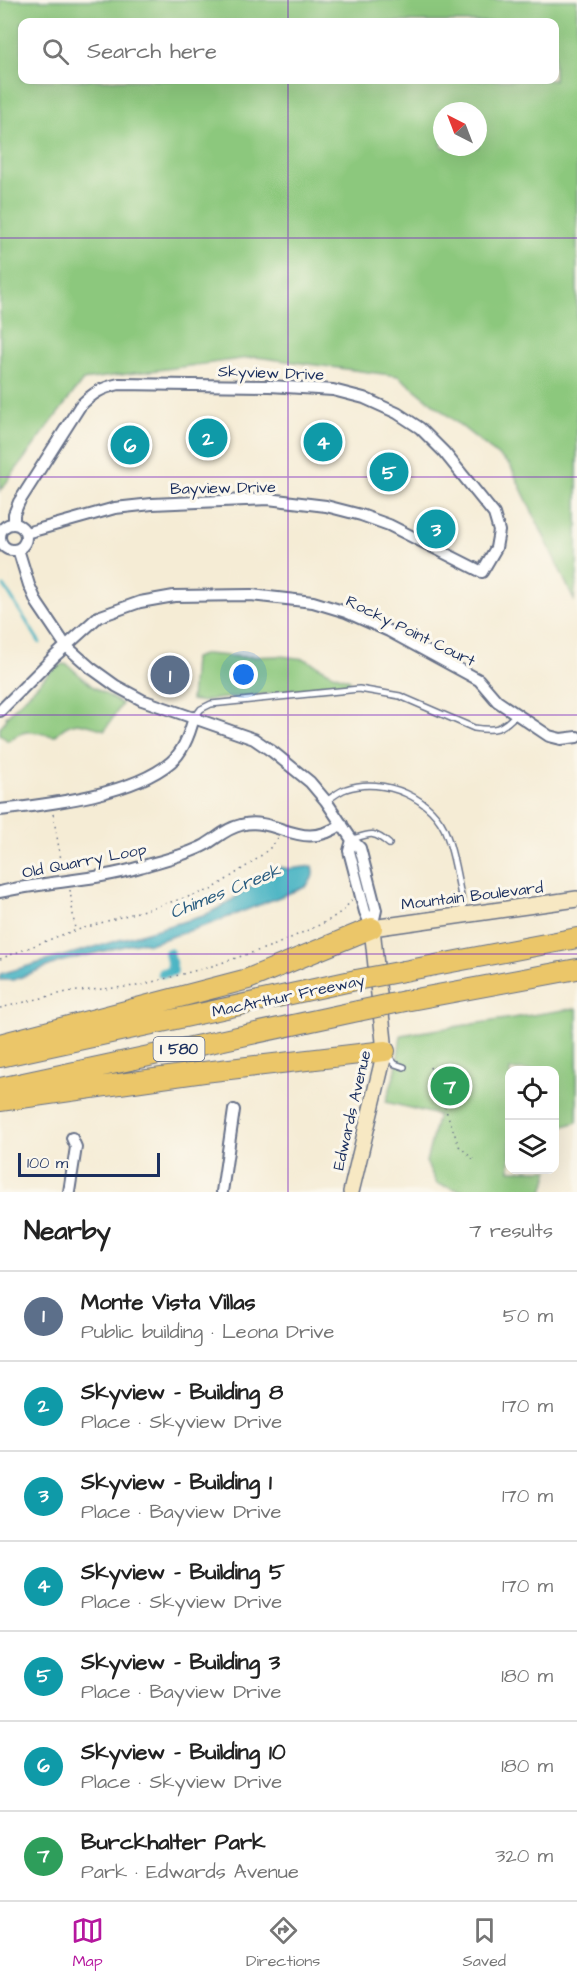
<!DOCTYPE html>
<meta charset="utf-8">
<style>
body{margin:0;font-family:"Architects Daughter",sans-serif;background:#f2f2f2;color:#222}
.controls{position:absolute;right:18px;bottom:18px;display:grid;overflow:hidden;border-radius:12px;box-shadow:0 6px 24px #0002}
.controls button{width:54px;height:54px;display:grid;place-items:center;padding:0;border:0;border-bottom:2px solid #e0e0e0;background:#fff;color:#222;font:30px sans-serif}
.compass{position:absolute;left:433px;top:102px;width:54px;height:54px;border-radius:50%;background:#fff;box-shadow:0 6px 24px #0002;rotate:318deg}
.scale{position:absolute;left:18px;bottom:15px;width:142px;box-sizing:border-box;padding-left:6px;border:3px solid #1b2f5e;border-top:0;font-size:16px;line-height:21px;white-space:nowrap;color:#1b2f5e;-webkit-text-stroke:4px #fbf7ec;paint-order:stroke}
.you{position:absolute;left:244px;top:675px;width:21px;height:21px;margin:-15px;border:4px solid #fff;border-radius:50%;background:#1a73e8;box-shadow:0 0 0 9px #1a73e833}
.badge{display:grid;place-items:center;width:39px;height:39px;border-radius:50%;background:#b5179e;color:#fff;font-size:20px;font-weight:700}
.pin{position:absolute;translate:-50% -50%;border:3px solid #fff;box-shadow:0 2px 6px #0006}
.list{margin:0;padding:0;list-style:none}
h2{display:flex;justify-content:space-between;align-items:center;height:78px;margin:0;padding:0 24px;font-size:26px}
h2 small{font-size:20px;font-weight:400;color:#767676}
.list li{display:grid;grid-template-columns:39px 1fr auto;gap:18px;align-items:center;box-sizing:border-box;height:90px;padding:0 24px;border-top:2px solid #e0e0e0}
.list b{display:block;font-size:22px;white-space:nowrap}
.list p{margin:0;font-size:20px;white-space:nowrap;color:#767676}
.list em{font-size:20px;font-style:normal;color:#767676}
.icon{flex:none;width:33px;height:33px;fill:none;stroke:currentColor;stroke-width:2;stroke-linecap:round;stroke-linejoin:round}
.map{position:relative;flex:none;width:577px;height:1192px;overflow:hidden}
.search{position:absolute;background:#fff;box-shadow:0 6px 24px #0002;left:18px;right:18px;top:18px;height:66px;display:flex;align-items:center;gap:15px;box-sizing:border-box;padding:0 21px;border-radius:12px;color:#767676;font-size:22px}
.sheet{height:708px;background:#fff}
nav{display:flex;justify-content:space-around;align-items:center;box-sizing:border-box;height:84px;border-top:2px solid #e0e0e0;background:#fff;font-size:16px;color:#767676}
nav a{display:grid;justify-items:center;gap:3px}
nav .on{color:#b5179e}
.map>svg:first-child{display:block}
.green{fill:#8cc87d;stroke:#547c6e;stroke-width:1.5;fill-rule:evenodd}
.water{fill:#46b3c3;stroke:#307190;stroke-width:1.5}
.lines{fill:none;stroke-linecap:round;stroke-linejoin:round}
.stream{stroke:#46b3c3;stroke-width:3}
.canal{stroke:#46b3c3;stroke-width:10}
.lane-casing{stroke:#677188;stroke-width:8}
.street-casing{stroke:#677188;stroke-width:14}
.secondary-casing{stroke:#677188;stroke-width:18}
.highway-casing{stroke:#677188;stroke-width:22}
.path{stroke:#677188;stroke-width:1.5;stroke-dasharray:1.5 4.5;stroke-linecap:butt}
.lane{stroke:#fff;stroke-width:5}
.street{stroke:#fff;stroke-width:10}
.secondary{stroke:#f7e8c3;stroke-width:15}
.highway{stroke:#ebc669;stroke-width:20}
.highway-bridge-casing{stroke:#677188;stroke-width:22;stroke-linecap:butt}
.highway-bridge{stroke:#ebc669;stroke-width:20}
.grid{fill:none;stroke:#7b2cbf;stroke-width:1.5;stroke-opacity:0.55}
.labels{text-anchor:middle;stroke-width:6;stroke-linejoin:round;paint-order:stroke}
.shield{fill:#fbf7ec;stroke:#5e6b89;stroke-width:1.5}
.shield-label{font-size:15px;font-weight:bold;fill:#1b2f5e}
.street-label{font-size:16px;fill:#1b2f5e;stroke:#fbf7ec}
.water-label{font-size:18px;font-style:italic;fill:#2a5d81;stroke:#fbf7ec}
</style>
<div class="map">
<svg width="577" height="1192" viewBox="0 0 577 1192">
<rect width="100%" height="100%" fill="#fbf7ec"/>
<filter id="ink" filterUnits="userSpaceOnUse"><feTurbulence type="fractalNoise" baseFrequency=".0167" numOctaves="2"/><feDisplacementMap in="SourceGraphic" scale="12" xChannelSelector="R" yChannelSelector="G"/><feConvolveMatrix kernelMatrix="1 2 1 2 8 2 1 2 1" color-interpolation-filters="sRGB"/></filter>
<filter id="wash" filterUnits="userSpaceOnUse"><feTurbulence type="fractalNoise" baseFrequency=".008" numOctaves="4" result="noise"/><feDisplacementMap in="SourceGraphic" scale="24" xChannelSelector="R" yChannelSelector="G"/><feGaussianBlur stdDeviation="1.35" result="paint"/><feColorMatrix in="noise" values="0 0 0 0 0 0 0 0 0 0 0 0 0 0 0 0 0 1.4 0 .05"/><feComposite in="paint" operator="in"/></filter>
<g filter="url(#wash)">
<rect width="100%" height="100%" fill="#f5ecd5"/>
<!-- green -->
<path class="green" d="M0,0h577v574l-3,26 -64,-135 -112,-89 -142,-19 -173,23 -83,111zM22,22h532v58h-532zM442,111h36v36h-36z
M206,654l36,3 39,-1 24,3 28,15 17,6 -1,6 -142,14 -3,2 -13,-2 3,-42z
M63,664l5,1 24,21 30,18 -17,26c-22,-6 -32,-14 -50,6 -21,-3 -27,-10 -47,5l-8,-7v-7l7,-8 -1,-2 51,-52 1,2z
M577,1008v114l-19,6 -3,17 -1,-75h-44v100h39l-6,22h-77l-29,-8 -11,-22 12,-47 -52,-13 10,-32 5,-35z"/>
<!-- water -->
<path class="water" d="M312,866c3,10 0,14 -7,21l-92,36 -64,21 -8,-2 -82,20 -45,18h-14v-6l203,-58 21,-11 56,-38 9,2z"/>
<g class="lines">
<!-- stream -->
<path class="stream" d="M4,586l36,57"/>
<!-- canal -->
<path class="canal" d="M162,973l11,-2 -4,-18"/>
</g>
</g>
<g filter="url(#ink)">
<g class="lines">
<!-- lane casing -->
<g class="lane-casing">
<path id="lane" d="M195,717l6,-8 10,-5 148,-15 41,7 74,32c21,3 28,2 42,-14
M326,801c7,-4 13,-10 20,-12 37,-13 89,9 101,47 9,25 12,52 17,77
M353,839c18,-6 21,-8 36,5
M387,1055l8,9 9,3"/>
</g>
<!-- street casing -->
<g class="street-casing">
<path id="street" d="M0 537a13 13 0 1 1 26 0a13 13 0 1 1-26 0Z
M14,524v-10l5,-12 61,-96c13,-13 21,-18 39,-22l151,2 63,4 31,8 33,15 23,15 24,24 50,62 5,17 -3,17 -14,24 -93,-47 -28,-10 -35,-9 -58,-7 -116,5 -37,4 -89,25
M18,549l11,36 8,18 29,43 25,22 25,18 26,14 112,39 19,13 37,30 16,19 26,39 8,8 16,62 -4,18
M0,711l55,-55 43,-39 42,-15 34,-6 77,-1 62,7 33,10 43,19 90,49 18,21 52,35 12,3 16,-2
M0,810c50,-6 132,-15 171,-48 13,-11 19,-29 23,-45
M352,840l-3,11 16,61 7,16
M0,892c46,-11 95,-11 140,-25 20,-6 47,-12 65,-22 12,-7 22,-17 36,-20 36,-10 60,29 101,-1
M69,1192l7,-45 -4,-9
M222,1192l12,-82"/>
</g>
<!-- secondary casing -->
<g class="secondary-casing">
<path id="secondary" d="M351,1192l34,-141 -13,-123 205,-29"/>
</g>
<!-- highway casing -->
<g class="highway-casing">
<path id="highway" d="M404,971l173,-33
M405,1001l172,-32
M0,1044l248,-65 124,-51
M0,1057l356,-77
M0,1088l358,-77
M0,1101l204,-29 181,-21"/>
</g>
<!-- path -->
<path class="path" d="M53,814l10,57
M70,890l5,40
M0,959l64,-25 147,-44 46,-31 14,-12 7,-9
M0,1008l67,-16 70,-6 72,-19 66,-22 51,-23 18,-12 8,-11
M430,1067l29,79 15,14"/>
<!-- lane -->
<use href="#lane" class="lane"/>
<!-- street -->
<use href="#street" class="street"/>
<!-- secondary -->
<use href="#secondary" class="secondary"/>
<!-- highway -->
<use href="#highway" class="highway"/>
<!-- highway-bridge casing -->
<g class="highway-bridge-casing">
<path id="highway-bridge" d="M356,980l48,-9
M358,1011l47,-10"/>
</g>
<!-- highway-bridge -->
<use href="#highway-bridge" class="highway-bridge"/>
</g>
</g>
<!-- grid -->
<path class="grid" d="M288,0v22M288,80v1112M0,238h577M0,477h577M0,715h577M0,954h577"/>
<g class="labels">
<!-- shield labels -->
<rect class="shield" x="153.5" y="1037" width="51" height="24" rx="4.5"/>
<g class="shield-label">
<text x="179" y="1054">I 580</text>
</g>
<!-- street labels -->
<g class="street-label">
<text transform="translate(271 372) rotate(2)" y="6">Skyview Drive</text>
<text transform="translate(223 487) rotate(-1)" y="6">Bayview Drive</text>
<text transform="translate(411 630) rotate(26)" y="6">Rocky Point Court</text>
<text transform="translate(84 860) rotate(-11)" y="6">Old Quarry Loop</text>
<text transform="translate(472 895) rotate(-7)" y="6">Mountain Boulevard</text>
<text transform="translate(288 995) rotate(-12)" y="6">MacArthur Freeway</text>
<text transform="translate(351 1110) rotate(-77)" y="6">Edwards Avenue</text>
</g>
<!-- water labels -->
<g class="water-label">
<text transform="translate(225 891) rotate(-22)" y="6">Chimes Creek</text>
</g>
</g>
</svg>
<div class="controls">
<button><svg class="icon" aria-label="locate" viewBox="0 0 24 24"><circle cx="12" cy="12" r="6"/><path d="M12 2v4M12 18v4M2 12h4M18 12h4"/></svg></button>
<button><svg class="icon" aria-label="layers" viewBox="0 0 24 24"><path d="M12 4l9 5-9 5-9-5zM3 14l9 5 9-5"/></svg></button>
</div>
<svg class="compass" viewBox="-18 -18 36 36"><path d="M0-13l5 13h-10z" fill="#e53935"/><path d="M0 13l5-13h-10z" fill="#767676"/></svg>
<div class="scale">100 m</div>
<div class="you"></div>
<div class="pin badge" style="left:170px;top:675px;background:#5c6f8a">1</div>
<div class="pin badge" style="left:208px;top:438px;background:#0f9aa8">2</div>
<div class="pin badge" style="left:436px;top:529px;background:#0f9aa8">3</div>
<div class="pin badge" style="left:323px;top:442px;background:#0f9aa8">4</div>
<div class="pin badge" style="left:389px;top:472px;background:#0f9aa8">5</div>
<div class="pin badge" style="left:130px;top:445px;background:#0f9aa8">6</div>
<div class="pin badge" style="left:450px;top:1086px;background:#2e9e5b">7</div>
<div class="search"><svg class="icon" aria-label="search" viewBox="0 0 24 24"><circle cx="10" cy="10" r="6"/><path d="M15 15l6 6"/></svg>Search here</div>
</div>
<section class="sheet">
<h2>Nearby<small>7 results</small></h2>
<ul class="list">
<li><span class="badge" style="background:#5c6f8a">1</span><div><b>Monte Vista Villas</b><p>Public building · Leona Drive</p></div><em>50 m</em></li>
<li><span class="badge" style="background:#0f9aa8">2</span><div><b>Skyview - Building 8</b><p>Place · Skyview Drive</p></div><em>170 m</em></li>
<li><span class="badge" style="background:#0f9aa8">3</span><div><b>Skyview - Building 1</b><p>Place · Bayview Drive</p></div><em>170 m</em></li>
<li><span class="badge" style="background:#0f9aa8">4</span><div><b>Skyview - Building 5</b><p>Place · Skyview Drive</p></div><em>170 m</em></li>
<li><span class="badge" style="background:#0f9aa8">5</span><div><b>Skyview - Building 3</b><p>Place · Bayview Drive</p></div><em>180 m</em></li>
<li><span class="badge" style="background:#0f9aa8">6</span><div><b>Skyview - Building 10</b><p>Place · Skyview Drive</p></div><em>180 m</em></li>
<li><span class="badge" style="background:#2e9e5b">7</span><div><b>Burckhalter Park</b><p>Park · Edwards Avenue</p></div><em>320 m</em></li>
</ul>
</section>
<nav>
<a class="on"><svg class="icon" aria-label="map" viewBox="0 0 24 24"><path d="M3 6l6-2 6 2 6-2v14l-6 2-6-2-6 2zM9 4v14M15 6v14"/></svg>Map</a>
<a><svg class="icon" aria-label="directions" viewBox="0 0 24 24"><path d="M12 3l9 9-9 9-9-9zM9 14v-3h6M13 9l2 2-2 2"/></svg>Directions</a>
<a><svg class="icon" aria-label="saved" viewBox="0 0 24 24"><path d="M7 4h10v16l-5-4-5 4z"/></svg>Saved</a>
</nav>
